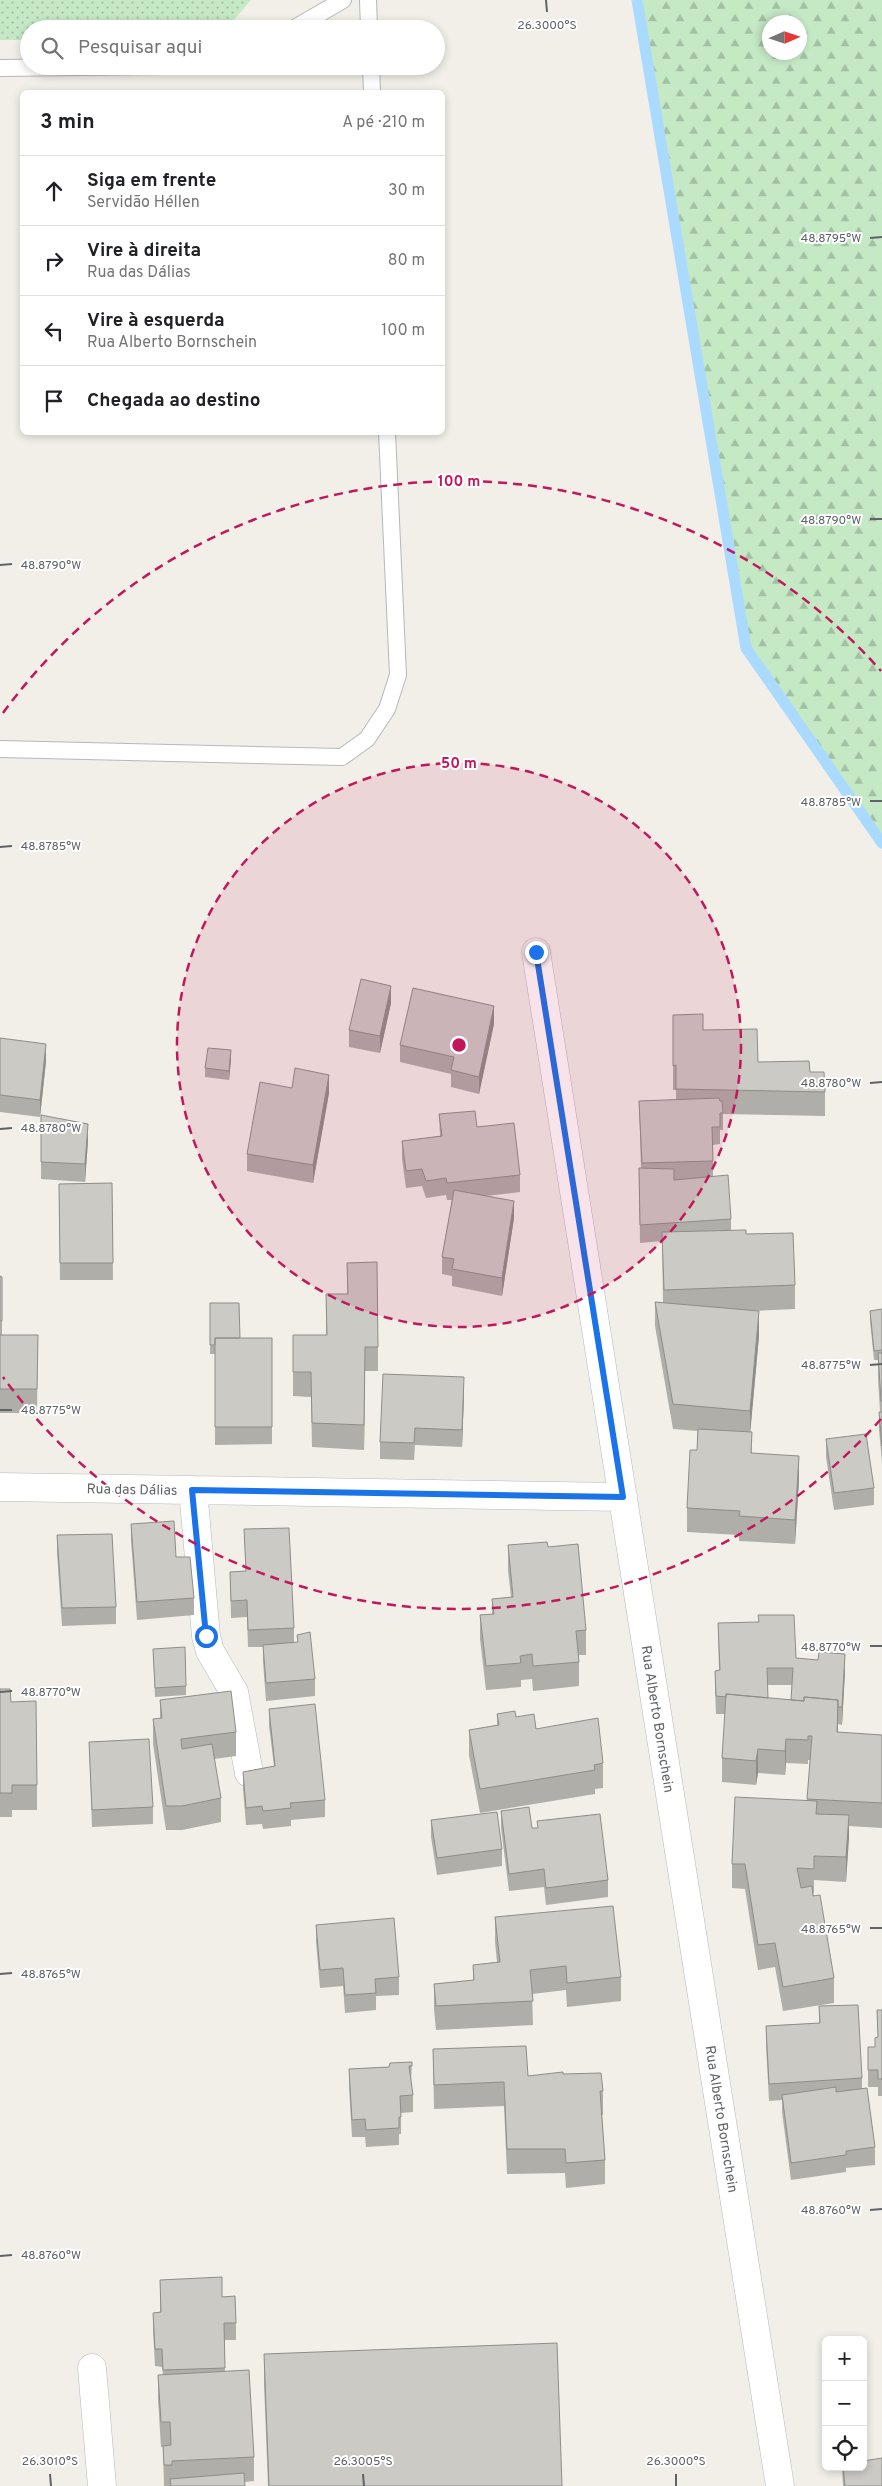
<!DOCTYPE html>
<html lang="pt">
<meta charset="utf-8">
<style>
body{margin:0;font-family:Overpass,sans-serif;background:#f6f6f6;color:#202124}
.controls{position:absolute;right:15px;bottom:15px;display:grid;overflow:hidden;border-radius:8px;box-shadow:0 2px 8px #0003}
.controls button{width:45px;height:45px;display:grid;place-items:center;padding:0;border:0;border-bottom:1px solid #e0e0e0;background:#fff;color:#202124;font:25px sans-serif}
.compass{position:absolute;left:762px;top:15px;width:45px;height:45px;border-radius:50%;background:#fff;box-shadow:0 2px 8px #0003;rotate:87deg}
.stop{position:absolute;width:15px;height:15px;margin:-11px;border:4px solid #1a73e8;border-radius:50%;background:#fff}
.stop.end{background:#1a73e8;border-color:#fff;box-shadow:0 1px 5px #0008}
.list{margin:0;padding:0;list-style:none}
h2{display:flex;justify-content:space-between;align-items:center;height:65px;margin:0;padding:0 20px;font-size:21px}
h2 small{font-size:16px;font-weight:400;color:#757577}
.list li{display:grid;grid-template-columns:32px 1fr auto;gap:15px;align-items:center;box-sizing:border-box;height:70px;padding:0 20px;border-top:1px solid #e0e0e0}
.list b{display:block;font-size:19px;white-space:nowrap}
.list p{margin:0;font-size:16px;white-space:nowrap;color:#757577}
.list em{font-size:16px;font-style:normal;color:#757577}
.icon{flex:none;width:28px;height:28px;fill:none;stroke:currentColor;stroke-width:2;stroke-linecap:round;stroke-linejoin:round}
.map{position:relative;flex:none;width:882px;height:2486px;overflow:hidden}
.search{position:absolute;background:#fff;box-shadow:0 2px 8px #0003;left:20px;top:20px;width:425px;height:55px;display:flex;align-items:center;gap:12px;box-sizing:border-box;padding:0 18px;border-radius:28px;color:#757577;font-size:19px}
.panel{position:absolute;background:#fff;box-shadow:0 2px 8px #0003;left:20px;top:90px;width:425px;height:345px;border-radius:8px}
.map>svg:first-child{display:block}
.green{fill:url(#green-dots)}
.forest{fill:url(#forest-firs);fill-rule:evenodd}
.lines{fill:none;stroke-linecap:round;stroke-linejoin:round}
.stream{stroke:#aadaff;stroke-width:11}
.service-casing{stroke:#b5b8bc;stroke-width:18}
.minor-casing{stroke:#b5b8bc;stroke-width:29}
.service{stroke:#fff;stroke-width:16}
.minor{stroke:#fff;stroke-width:28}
.wall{fill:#afaea9;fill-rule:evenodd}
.shaded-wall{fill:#8f8d8a}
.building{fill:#cccac5;stroke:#8f8d8a}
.route{stroke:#1a73e8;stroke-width:6}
.ticks{fill:none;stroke:#5f6368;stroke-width:2}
.ring{fill:none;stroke:#c2185b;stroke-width:2.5;stroke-dasharray:9 6}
.labels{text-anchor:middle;stroke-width:4;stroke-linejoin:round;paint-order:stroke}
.street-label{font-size:14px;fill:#5f6368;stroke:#fff}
.ticks-label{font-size:12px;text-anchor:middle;fill:#5f6368;stroke:#fff;stroke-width:4;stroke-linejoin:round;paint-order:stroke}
.centre{fill:#c2185b;stroke:#fff;stroke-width:2.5}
.ring-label{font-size:15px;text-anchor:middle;font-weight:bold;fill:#c2185b;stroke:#fff;stroke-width:4;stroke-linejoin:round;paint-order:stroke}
</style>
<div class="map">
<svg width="882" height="2486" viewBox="0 0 882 2486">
<defs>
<pattern id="green-dots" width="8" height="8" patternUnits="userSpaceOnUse" patternTransform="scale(1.25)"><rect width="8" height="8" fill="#c5e8c5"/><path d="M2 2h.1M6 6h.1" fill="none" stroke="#a3c0a4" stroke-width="1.8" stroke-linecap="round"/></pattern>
<pattern id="forest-firs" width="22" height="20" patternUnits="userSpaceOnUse" patternTransform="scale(1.25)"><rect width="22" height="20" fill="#c5e8c5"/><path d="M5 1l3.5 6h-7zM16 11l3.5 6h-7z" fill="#a3c0a4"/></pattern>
</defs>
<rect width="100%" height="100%" fill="#f1efe8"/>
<!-- green -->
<path class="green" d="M0,0h251l-25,29h-197v11h-29z"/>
<!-- forest -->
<path class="forest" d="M637,0h245v843l-136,-195zM770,22h30v30h-30z"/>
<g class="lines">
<!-- stream -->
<path class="stream" d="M637,0l109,648 136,195"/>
<!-- service casing -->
<g class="service-casing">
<path id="service" d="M368,0l1,29
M293,29l50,-29
M371,66l1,26
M0,68l157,-2
M0,749l342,8 25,-18 20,-30 11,-34 -11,-243"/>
</g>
<!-- minor casing -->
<g class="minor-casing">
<path id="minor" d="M536,952l244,1534
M0,1487l623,10
M193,1490l13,146 4,15 24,41 15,81
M92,2368l10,118"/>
</g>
<!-- service -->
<use href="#service" class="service"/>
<!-- minor -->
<use href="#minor" class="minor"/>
</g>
<!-- wall -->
<path class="wall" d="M391,1003l-11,50 -31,-6v-17z
M673,1015l30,15 55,32 52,10 15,20v24l-102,-2v16h-3v14l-7,1v31l18,43v11l15,4 49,51v24l-42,2 6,25 -9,96 2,21 47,27 -4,64 -56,-3v-6l-52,-3v-24l10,-58 1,-19 -25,-2 -18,-103v-24l8,1 -1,-62 -22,2 -1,-75h2l-2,-67 37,-1v-10h-3z
M494,1024l-15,70 -28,-7v-13l-51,-12v-17z
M0,1038l46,23 -6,56 -40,-5z
M231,1059l-2,21 -24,-3v-9z
M292,1088l37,5 -16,90 -66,-12v-17z
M439,1114l38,13 43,48v17l-34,4 28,22 -12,78 -50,-10v-10l-10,-2v-17l10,-57h-5l-1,-5 -20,3 -4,-12 -16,2 -4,-29v-18l38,-5z
M41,1115l47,26 -3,41 -44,-3z
M112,1183l1,97h-53l-1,-96z
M347,1263l31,84v24h-13l-1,79 -52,-3 -1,-50 -18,-1v-61h33v-41h21z
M0,1276l2,1v58h36l-1,78h-37z
M210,1303l30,35h32v106l-57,1v-91h-5z
M882,1309v154l-3,-33v-18h1l-2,-34v-18h-4l-4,-40v-9z
M464,1394l-2,53 -47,-2 -1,15 -34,-1v-17z
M826,1439l48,49v17l-40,5 -8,-53z
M131,1524l63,74v17l-57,5 -6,-79z
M244,1529l50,99v15l21,36v17l-49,5 -3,-39v-15h-15l-1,-30 -16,1 -1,-46 16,-1z
M57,1535l59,72v17l-54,2 -5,-73z
M508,1545l40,2 38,83v25h-7v31l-46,5 -1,-12 -11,1v7l-35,3 -6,-51v-24l12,-1v-15l19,-2 -3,-27z
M718,1623l78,35 49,13 -3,54 -4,-1v8l44,3v93l-33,-2 -3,56 -32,-2v13h-1l21,85v25l-51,8 -8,-44 -17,3 -13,-81 -13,-1v-24l75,-63 3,-41h-2v4l-22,-1 -1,12 -27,-2 -2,12 -34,-3v-24l3,-44h-9l-1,-26v-17l4,-1zM767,1685h25l-1,15 -23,-2z
M153,1649l33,37v9l-31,2z
M0,1689l11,13 26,83v25h-25v7h-12z
M160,1700l76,32v24l-22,3 7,39v24l-39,8h-16l-13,-86v-25h7z
M269,1709l56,91v17l-34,3v6l-28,3 -1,-5 -16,1 -3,-36v-17l31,-6 -5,-40z
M497,1714l19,3 20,12 67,34v25l-8,1v5l-115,19 -11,-58v-25l28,-5z
M89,1742l64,65v17l-61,3z
M501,1811l31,17 76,52v17l-62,8 -2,-18 -35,4 -8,-63z
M431,1820l71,29v17l-65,9 -6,-38z
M495,1917l126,60v24l-54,6 -1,-17 -34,4 1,31 -97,5 -2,-21v-25l39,-4v-15l24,-3 -2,-20z
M316,1925l83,52v18l-23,1v14l-31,3 -2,-27 -23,2 -4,-46z
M819,2006l43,72v10l13,59v18l-29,3v4l-55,8 -9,-68v-12l-13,1 -3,-57v-18l53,-3z
M877,2010h5v86h-4v-9h-10v-40h7l3,-10z
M433,2049l95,27 35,-2 40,17v24h-1l3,45v24l-39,4 -1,-15 -58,1 -3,-68 -70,3z
M412,2062l-1,21 2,12v17l-12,1v21h-2v11l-33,2 -1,-10h-13l-3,-51v-17l40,-2z
M160,2280l62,17 14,26v17h-12l1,32 29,85v24l-9,1v4h-81l-1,-39h-2l-3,-48v-24h5l-1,-8 -7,-1 -2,-36v-17l7,-1z
M264,2354l298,132h-294l-4,-102z
M842,2467h21l19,19h-39z"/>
<!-- shaded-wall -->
<path class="shaded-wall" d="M391,986v17l-11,50v-17z
M494,1006v18l-15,70v-17z
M46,1044v17l-6,56v-17z
M231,1050v9l-2,21v-9z
M329,1075v18l-16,90v-18z
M88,1124v17l-3,41v-18z
M514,1201v17l-12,78v-18z
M759,1311v25l-9,99v-24z
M365,1347v24l-1,79v-25z
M464,1377v17l-2,53v-17z
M799,1456v24l-4,64v-24z
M845,1654v17l-3,54v-18z
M838,1700v24l-1,32v-24z
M786,1739v24l-1,12v-24z
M758,1749v24l-2,12v-24z
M849,1815v24l-3,43v-25z"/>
<!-- building -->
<path class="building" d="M361,979l30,7 -11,50 -31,-6z
M413,988l81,18 -15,71 -28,-7 3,-13 -54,-12z
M703,1014v16l54,-1 1,33 51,-1 1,11h14l1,20 -149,-3v-24l-3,1v-51z
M0,1038l46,6 -6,56 -40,-5z
M208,1048l23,2 -2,21 -24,-3z
M295,1068l34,7 -16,90 -66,-11 13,-72 32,6z
M719,1098l1,3h2l1,12h-3v14h-8l1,34 -71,2 -3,-62z
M475,1111l2,16 37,-4 6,52 -73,8 -1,-5 -20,3 -4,-12 -16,2 -4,-30 40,-5 -3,-22z
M41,1115l47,9 -3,40 -44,-2z
M639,1168l35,1v11l54,-5 3,44 -91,6z
M112,1183l1,80h-53l-1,-79z
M454,1190l60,11 -12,77 -50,-9 2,-10 -12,-2z
M746,1230v4l47,-1 2,52 -131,5 -2,-58z
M377,1262l1,85h-13l-1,78 -52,-2 -1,-51h-18v-37h34l-1,-41h22l-1,-31z
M0,1276l2,1v44h-2z
M655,1302l104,9 -9,100 -77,-7z
M210,1303h29l1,35h-25v7h-5z
M882,1309v41l-8,1 -4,-40z
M0,1335h38l-1,54h-37z
M215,1338h57v89h-57z
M878,1353h4v48h-1z
M383,1374l81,3 -2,53 -47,-2 -1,15 -34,-1z
M879,1412h3v34z
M698,1429l54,3 -1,21 48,3 -4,64 -56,-4 1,-5 -53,-3 3,-58h7z
M866,1434l8,54 -40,5 -8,-54z
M174,1521l2,36h14l4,41 -57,4 -6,-78z
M289,1528l5,100 -46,2 -1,-30 -16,1 -1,-29 16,-1 -2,-42z
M112,1534l4,73 -54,1 -5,-73z
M547,1542l1,5 30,-3 8,86 -10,1 3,31 -46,4 -1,-12 -12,2 1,7 -35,3 -6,-51 14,-1 -2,-15 21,-2 -5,-52z
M758,1615h36l2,43 22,2 1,-8 26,2 -3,53h-4v-7l-34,-3v4l-13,-1 2,-32h-26l1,30 -42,-4v3l-10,-1 -1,-25 5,-1 -2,-47 41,-1z
M310,1632l5,47 -49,4 -3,-38 35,-3 -1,-7z
M185,1647l1,39 -31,2 -2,-39z
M0,1689h10l1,13 25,-1 1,84h-25v8h-12z
M231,1691l5,41 -55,7 1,10 30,-5 9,54 -39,8h-16l-13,-87 9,-1 -2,-18z
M726,1694l78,7v-4l34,3 -1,32 45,3v68l-75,-4 5,-63h-4v4l-22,-1 -1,12 -27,-2 -2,12 -34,-3z
M315,1704l10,96 -35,3 1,5 -28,3 -1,-5 -16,2 -3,-36 32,-6 -6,-57z
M515,1711l1,6 18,-3 2,15 62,-11 5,45 -9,2 1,5 -115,19 -11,-59 30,-5 -2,-11z
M149,1739l4,68 -61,3 -3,-68z
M735,1797l82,4 -1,13 33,1 -3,42 -32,-1v13l-17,-1 4,20 11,-2 1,10 7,-1 14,83 -51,9 -8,-44 -17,2 -13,-81h-13z
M529,1807l3,21h6l-1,-7 63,-7 8,66 -62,8 -2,-19 -35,5 -8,-63z
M497,1812l5,37 -65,9 -6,-38z
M613,1906l8,71 -54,6 -1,-17 -36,4 3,31 -97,5 -2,-22 40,-4 -1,-15 27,-3 -5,-45z
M394,1918l5,59 -24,2 1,14 -31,2 -2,-27 -23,2 -4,-45z
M858,2005l4,73 -93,6 -3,-58 54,-3 -1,-17z
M877,2010h5v69h-4v-9h-10v-23h7v-9l3,-1z
M526,2046l2,30 35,-4v2l38,-1 2,18h-3l5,69 -39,3 -1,-14h-58l-3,-67 -70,3 -1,-36z
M412,2062v4h-3l4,29 -13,1 1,21h-2v11l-33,2 -1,-11 -13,1 -3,-51 40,-2 1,-4z
M836,2087v5l31,-4 8,59 -29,4v4l-55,8 -9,-68z
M222,2277v20l13,-1 1,27h-12l1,45 -62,2 -1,-21h-7l-2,-36 8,-1 -1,-32z
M557,2343l5,143h-293l-5,-132z
M249,2370l5,87 -82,4v4h-8l-1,-19 8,-1 -1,-23h-9l-3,-47z
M882,2458v28h-37l-2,-19h20v-6z
M244,2473l1,13h-74l-1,-7z"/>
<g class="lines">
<!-- route -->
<path class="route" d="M206,1636l-14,-146 431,7 -87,-545"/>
</g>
<!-- ticks -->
<path class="ticks" d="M546,0l1,12M870,238l12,-1M870,519h12M0,565l12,-1M870,801h12M0,847l12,-1M870,1083l12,-1M0,1129l12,-1M870,1365l12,-1M0,1410h12M870,1646h12M0,1692l12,-1M870,1928h12M0,1974l12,-1M870,2210l12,-1M0,2256l12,-1M50,2474l1,12M363,2474l1,12M676,2474v12"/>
<!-- distance rings -->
<circle cx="459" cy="1045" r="282" fill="#c2185b" fill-opacity=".12"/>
<g class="ring">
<circle cx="459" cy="1045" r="282"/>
<path d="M881 1419A564 564 0 0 1 3 1377M3 713A564 564 0 0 1 881 671"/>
</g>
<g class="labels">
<!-- street labels -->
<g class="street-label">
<text transform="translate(132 1489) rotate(1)" y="5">Rua das Dálias</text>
<text transform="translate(658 1719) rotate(81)" y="5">Rua Alberto Bornschein</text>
<text transform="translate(722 2119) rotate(81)" y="5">Rua Alberto Bornschein</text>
</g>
</g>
<g class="ticks-label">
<text x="547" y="29">26.3000°S</text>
<text x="831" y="242">48.8795°W</text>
<text x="831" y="524">48.8790°W</text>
<text x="51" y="569">48.8790°W</text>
<text x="831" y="806">48.8785°W</text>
<text x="51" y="850">48.8785°W</text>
<text x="831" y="1087">48.8780°W</text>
<text x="51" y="1132">48.8780°W</text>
<text x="831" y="1369">48.8775°W</text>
<text x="51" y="1414">48.8775°W</text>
<text x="831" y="1651">48.8770°W</text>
<text x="51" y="1696">48.8770°W</text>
<text x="831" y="1933">48.8765°W</text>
<text x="51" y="1978">48.8765°W</text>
<text x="831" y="2214">48.8760°W</text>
<text x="51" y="2259">48.8760°W</text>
<text x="50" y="2465">26.3010°S</text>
<text x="363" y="2465">26.3005°S</text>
<text x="676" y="2465">26.3000°S</text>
</g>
<circle cx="459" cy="1045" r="8" class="centre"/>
<g class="ring-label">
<text x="459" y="486">100 m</text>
<text x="459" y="768">50 m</text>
</g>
</svg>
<div class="controls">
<button>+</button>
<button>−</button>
<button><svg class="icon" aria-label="locate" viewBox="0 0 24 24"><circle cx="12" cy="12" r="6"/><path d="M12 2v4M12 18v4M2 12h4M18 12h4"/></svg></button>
</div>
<svg class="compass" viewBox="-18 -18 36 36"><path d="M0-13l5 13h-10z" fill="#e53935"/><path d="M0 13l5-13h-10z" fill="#757577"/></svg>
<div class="stop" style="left:206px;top:1636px"></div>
<div class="stop end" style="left:536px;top:952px"></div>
<div class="search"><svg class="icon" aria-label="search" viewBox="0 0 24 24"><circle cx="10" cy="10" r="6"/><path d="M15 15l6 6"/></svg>Pesquisar aqui</div>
<section class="panel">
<h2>3 min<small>A pé · 210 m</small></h2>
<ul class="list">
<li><svg class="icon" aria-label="ahead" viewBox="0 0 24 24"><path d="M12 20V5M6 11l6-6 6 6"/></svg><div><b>Siga em frente</b><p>Servidão Héllen</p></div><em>30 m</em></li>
<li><svg class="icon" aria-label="right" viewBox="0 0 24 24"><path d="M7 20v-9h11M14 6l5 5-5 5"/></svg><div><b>Vire à direita</b><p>Rua das Dálias</p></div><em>80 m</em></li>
<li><svg class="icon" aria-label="left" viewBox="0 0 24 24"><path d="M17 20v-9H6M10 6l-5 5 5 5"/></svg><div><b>Vire à esquerda</b><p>Rua Alberto Bornschein</p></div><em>100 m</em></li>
<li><svg class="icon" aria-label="arrive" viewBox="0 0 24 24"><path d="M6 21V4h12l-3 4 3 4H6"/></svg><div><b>Chegada ao destino</b></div></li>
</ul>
</section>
</div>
